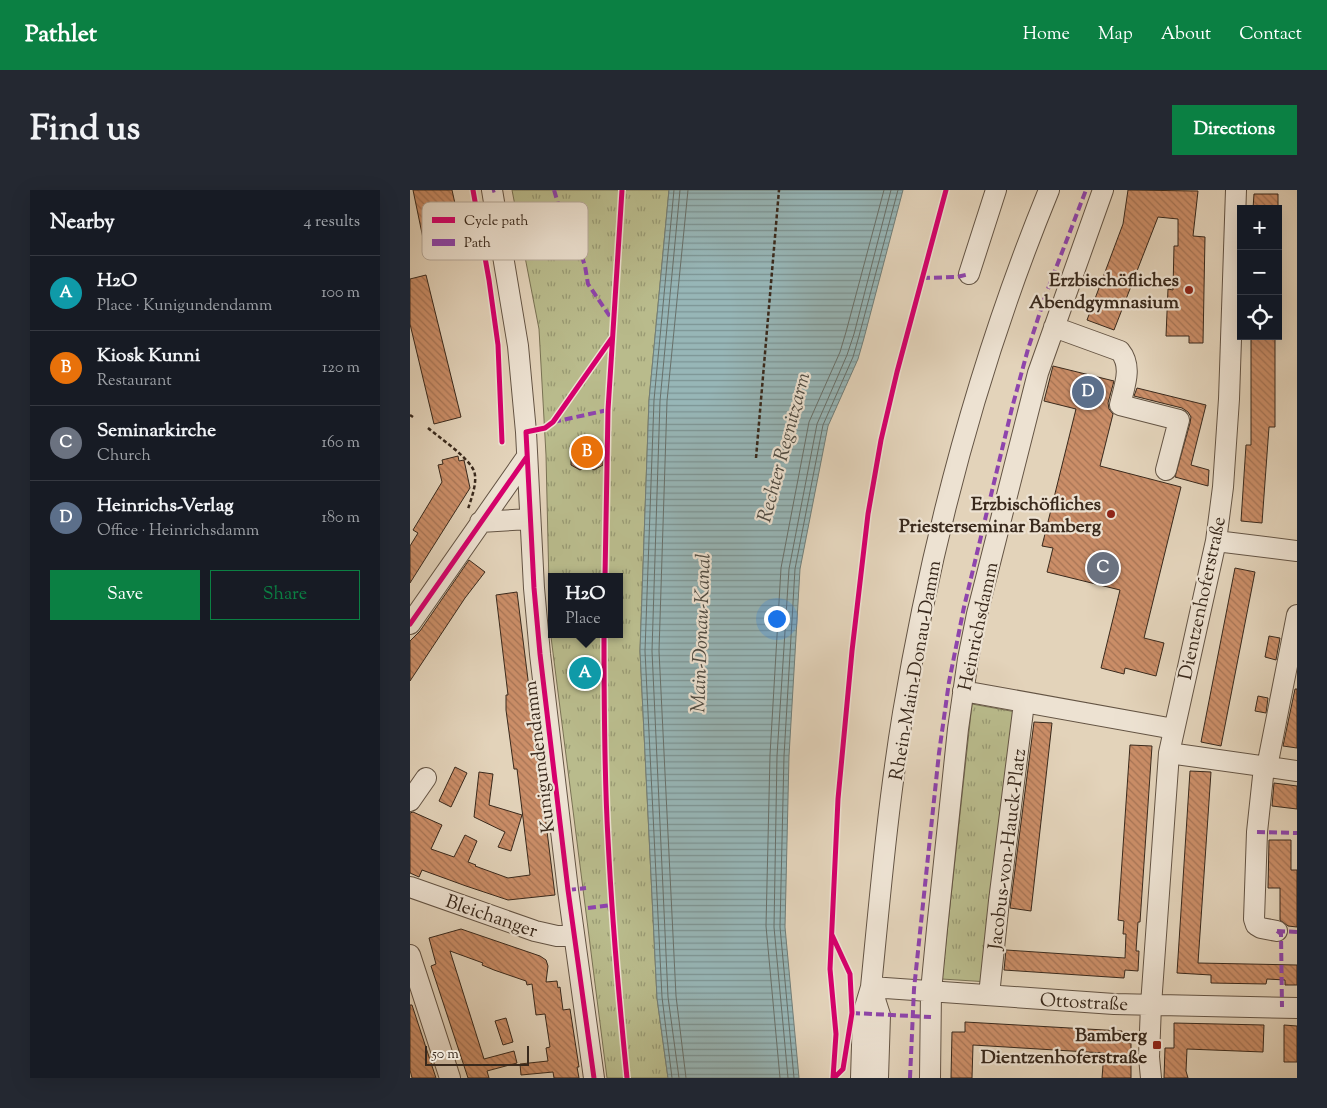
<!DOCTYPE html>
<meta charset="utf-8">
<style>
body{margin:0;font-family:"Sorts Mill Goudy",serif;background:#242831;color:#f1f3f6}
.controls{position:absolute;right:15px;top:15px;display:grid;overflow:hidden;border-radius:0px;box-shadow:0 5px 20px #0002}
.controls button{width:45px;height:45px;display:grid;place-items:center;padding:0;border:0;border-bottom:1px solid #363941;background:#171b24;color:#f1f3f6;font:25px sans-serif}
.scale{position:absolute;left:15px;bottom:12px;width:104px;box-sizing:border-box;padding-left:5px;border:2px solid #39291c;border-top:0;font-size:14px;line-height:18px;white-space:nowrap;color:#39291c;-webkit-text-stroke:4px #ede2d2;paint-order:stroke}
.you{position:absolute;left:366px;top:428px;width:18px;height:18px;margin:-12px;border:4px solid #fff;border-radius:50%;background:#1a73e8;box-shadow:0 0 0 8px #1a73e833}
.badge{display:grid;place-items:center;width:32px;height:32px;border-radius:50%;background:#0b8043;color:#fff;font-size:16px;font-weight:700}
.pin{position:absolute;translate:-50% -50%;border:2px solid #fff;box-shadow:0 1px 5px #0006}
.popup{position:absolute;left:138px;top:383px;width:75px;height:65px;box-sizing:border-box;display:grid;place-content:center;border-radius:0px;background:#171b24;filter:drop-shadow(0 1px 4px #0005);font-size:16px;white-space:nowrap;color:#9ea1a6}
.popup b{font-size:19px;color:#f1f3f6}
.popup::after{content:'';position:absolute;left:50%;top:100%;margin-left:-10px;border:10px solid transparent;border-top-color:#171b24}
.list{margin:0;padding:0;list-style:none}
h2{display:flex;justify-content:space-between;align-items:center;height:65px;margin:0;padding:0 20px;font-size:21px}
h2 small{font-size:16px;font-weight:400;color:#9ea1a6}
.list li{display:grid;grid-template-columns:32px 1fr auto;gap:15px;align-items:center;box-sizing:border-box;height:75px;padding:0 20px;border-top:1px solid #363941}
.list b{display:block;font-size:19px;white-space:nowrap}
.list p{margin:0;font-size:16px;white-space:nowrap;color:#9ea1a6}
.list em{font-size:16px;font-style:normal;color:#9ea1a6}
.actions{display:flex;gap:10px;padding:15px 20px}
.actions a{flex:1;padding:11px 0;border:1px solid #0b8043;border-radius:0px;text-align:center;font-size:18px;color:#0b8043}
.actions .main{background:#0b8043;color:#fff}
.icon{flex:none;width:28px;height:28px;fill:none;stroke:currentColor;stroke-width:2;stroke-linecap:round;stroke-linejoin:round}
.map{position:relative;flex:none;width:887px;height:888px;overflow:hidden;border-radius:0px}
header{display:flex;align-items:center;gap:30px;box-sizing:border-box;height:70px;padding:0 25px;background:#0b8043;color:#fff}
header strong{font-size:24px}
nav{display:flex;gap:28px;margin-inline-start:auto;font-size:18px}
.intro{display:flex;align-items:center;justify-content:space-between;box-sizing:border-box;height:120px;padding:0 30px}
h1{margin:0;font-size:35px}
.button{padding:12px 22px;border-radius:0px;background:#0b8043;color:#fff;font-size:18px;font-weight:700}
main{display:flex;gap:30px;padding:0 30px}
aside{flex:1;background:#171b24;border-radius:0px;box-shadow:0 5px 20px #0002}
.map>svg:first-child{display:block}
.park{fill:url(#park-tufts);stroke:#797254;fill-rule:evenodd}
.water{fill:url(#water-rules);stroke:#717e79}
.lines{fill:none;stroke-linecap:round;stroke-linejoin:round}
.shore{stroke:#68706a;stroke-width:1}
.building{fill:url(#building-back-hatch);stroke:#39291c}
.minor-casing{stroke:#645444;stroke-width:22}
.path{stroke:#39291c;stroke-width:2.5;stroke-dasharray:4 2.5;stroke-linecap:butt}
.minor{stroke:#ede2d2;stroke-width:20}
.quiet{stroke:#8e44ad;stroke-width:4;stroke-dasharray:8 4;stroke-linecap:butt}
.cycleway-casing{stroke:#ede2d2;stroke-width:8}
.cycleway{stroke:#d6006c;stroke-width:5}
.poi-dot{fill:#8f2418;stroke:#ede2d2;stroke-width:2}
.labels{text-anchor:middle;stroke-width:4.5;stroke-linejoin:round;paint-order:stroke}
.poi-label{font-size:19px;font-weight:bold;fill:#39291c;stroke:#ede2d2;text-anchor:end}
.street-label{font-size:19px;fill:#39291c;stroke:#ede2d2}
.water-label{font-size:20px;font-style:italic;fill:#504c43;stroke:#ede2d2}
.key{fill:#ede2d2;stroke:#b7aa9b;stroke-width:1}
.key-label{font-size:14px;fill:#39291c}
</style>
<header>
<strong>Pathlet</strong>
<nav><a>Home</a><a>Map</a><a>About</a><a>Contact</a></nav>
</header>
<div class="intro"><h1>Find us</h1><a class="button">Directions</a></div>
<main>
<aside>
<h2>Nearby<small>4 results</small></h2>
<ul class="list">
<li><span class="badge" style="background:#0f9aa8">A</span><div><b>H2O</b><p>Place · Kunigundendamm</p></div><em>100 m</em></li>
<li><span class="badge" style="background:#e8710a">B</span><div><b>Kiosk Kunni</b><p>Restaurant</p></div><em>120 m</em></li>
<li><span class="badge" style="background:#6b7280">C</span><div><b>Seminarkirche</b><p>Church</p></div><em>160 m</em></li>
<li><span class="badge" style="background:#5c6f8a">D</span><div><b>Heinrichs-Verlag</b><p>Office · Heinrichsdamm</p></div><em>180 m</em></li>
</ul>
<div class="actions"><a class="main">Save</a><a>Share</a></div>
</aside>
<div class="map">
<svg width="887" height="888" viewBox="0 0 887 888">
<defs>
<pattern id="park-tufts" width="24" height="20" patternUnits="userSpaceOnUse" patternTransform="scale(1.25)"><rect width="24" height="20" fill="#b9bb8c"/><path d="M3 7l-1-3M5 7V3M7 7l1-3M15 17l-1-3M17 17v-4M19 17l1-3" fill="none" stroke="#979872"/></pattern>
<pattern id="water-rules" width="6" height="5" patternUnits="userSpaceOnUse" patternTransform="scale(1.25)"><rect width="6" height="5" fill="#97b6b7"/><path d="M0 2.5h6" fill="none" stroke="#7c9494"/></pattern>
<pattern id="building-back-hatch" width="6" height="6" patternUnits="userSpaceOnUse" patternTransform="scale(1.25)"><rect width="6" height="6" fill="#cb8e68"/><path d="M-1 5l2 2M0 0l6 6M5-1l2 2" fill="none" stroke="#a67455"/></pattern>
</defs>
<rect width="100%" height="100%" fill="#e3d3ba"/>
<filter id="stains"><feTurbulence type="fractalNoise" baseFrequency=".004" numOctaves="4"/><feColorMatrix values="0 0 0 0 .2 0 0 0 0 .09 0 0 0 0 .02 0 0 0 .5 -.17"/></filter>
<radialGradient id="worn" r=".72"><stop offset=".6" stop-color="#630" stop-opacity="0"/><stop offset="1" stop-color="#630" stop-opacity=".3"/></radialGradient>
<!-- park -->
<path class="park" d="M102,0h157l-20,210 -9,251 17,347 11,80h-61l-57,-449 -4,-174 -7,-126zM141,387h68v57h-68z
M562,514l44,8 -27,270 -47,-3z"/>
<!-- water -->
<path class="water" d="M259,0h234l-39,148 -6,21 -30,67 -28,143 -11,187 -4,171 14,151h-131l-11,-80 -17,-347 9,-251z"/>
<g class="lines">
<!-- shore -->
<path class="shore" d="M262,888l-10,-81 -17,-346 9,-251 20,-210
M269,888l-11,-81 -16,-346 8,-250 20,-211
M276,888l-10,-82 -17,-345 8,-250 21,-211
M370,888l-14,-152 4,-171 11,-187 28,-146 31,-70 6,-20 38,-142
M378,888l-14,-151 3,-171 12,-187 28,-145 30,-69 7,-21 37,-144
M384,888l-14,-151 4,-171 11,-187 28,-144 30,-68 6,-21 39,-146"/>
</g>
<!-- building -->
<path class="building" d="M3,0h39l11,50 -38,8z
M718,0l70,1 -5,45 12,1 -2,106h-14v-7h-23l2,-47 5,1 1,-44h4v-27l-20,-2 -44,113 -27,-10 36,-96z
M844,4h24v15h-25z
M16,85l35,142 -27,7 -24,-100v-45z
M841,146h24v91h-6l-7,96 -21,-2 5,-76h5z
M643,176l61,15 -6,22 1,6 4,5 -13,52 81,21 -37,151 20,5 -8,33 -31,-8 -1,6 -23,-6 19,-78 -73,-18 6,-24 -11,-2 34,-137 -32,-8z
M727,198l69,17 -15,60 18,5 -1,16 -33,-9 15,-54 1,-6 -3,-5 -6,-4 -48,-12z
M177,247l8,5v8l8,4v11l-9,5 -7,-4 -7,4 -9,-5v-10l9,-5v-9z
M48,266l1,5 5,-1 6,28 -60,95v-37l8,-13 -5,-3 29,-48 -4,-17 5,-1 -1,-4z
M59,370l16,12 -20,26 -55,83v-40l10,-10z
M825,378l20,4 -34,174 -20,-4z
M107,402l38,303 -47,5 -42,-14 -44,-16 -3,7 -9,-4v-60l3,-1 29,13 -11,24 23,8 11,-22 12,6 -9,21 8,3 -1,1 33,12 22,-3 -13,-106h-3l-8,-59v-15h2l-12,-100z
M859,446l11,2 -4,22 -11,-3z
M885,499h2v59l-14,-2z
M848,506l10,2 -2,15 -11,-2z
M624,532l18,1 -21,188 -21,-3z
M720,555l22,1 -12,176h-2l-2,29h3l-1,20 -13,-1 -1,8 -120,-8 2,-20 119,8 1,-24h-3l1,-13 -6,-1z
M45,577l12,6 -16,34 -12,-6z
M780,581l21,1 -13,191 99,2v20h-12v-5l-18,-1 -1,5 -55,-1v-8l-34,-2z
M69,582l14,2 -4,31 33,10 -11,36 -13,-4 7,-15 -31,-15z
M864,593l23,3v23l-25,-3z
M859,650h22v30h6v57l-9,-1 -8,-6v-32h-12z
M51,739l79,27 6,4 2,6 -2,16 11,-1 1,7 2,-1 3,23 7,-1 9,58h-2l2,11h-25l-1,-6 -32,3 -1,-11 28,-3 -2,-13 4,-1 -5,-33 -9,1 -4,-31 -5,1 -1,-4 -32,-11 -12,-5 1,-2 -33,-12 34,108 30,-8 3,12 -30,8 2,7h-21l-37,-112 5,-2 -7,-26z
M0,815h2l24,73h-24l-2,-8z
M96,828l7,24 -10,3 -8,-24z
M555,832l157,9v11l9,1v35h-29l2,-25 -131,-8 -1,33h-21l1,-46h13z
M764,833l90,2 -1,27 -76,-3 -1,22 2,7h-24l1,-30h9z
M874,835l13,1v36h-13z"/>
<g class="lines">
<!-- minor casing -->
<g class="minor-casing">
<path id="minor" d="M82,0l26,156 8,86 8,156 6,66 28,236 26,188
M559,84l27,-84
M644,137l66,24c13,16 4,36 0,54l59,15 -13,50
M70,332l50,-3
M806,351l81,10
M0,434l116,-166
M553,501l211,38
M759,563l128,18
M854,577l-7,65 -3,87 2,6 5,3 16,3
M857,577l30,-152
M0,611l16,-23
M0,697l125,44 22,5h17
M0,765l40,123
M461,797l243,17 183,4
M461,797l9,28 -2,63
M579,805l10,-94 25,-198
M451,888l2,-64 8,-27c9,-91 17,-183 32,-274 30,-179 77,-355 146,-523
M520,888l1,-87 6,-62 21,-200 10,-70 9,-45 61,-241 65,-183
M741,888l-2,-21 2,-52 18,-252 47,-212 7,-54 6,-88 7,-209"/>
</g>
<!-- path -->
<path class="path" d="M0,225l3,2
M18,238c12,10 40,29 46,43 4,11 -3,28 -6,38
M346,268l23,-268"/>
<!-- minor -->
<use href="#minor" class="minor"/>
<!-- quiet -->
<path class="quiet" d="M144,0l6,20 10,13 6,16 9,27 3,18 25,37
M82,1l3,-1
M512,88l35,-1 12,-3
M143,232l55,-12
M847,642l40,1
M158,700l18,-2
M178,718l24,-3
M867,741l4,3 1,73
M867,741l20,1
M442,823l79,4
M500,888l4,-89 25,-236 10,-71 15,-75 48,-199 16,-59 18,-55 40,-104"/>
<!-- cycleway casing -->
<g class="cycleway-casing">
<path id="cycleway" d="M63,0l16,90 9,65 4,97
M195,387l3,-167 14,-220
M0,434l116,-166
M194,444c0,69 0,137 4,205 4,80 11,160 19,239
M422,745l18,39 2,39 -9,56 -9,9
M184,888l-26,-188 -28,-236 -6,-66 -8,-156 19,-4 8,-6 59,-84
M423,888l3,-44 -6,-65 8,-170 14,-148 16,-137 13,-74 16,-68 49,-182"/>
</g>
<!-- cycleway -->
<use href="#cycleway" class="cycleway"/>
</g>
<!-- markers -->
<g class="poi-dot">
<circle cx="779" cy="100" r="5"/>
<circle cx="701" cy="324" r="5"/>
<rect x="742" y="850" width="10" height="10" rx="2.5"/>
</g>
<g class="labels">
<!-- poi labels -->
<g class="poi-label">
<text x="769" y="96">Erzbischöfliches<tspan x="769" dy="22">Abendgymnasium</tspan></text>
<text x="691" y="320">Erzbischöfliches<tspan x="691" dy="22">Priesterseminar Bamberg</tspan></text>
<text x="737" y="851">Bamberg<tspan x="737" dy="22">Dientzenhoferstraße</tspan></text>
</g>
<!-- street labels -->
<g class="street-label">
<text transform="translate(791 408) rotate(-78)" y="7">Dientzenhoferstraße</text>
<text transform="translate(567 436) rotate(-78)" y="7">Heinrichsdamm</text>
<text transform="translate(504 480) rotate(-80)" y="7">Rhein-Main-Donau-Damm</text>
<text transform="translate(128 567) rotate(-97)" y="7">Kunigundendamm</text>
<text transform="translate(596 659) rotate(-83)" y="7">Jacobus-von-Hauck-Platz</text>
<text transform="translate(82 725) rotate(19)" y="7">Bleichanger</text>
<text transform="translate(674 811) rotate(3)" y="7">Ottostraße</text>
</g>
<!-- water labels -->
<g class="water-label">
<text transform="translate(373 257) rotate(-75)" y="7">Rechter Regnitzarm</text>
<text transform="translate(290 443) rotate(-88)" y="7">Main-Donau-Kanal</text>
</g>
</g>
<!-- legend -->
<rect x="12" y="12" width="166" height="58" rx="8" class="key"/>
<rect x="22" y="27" width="23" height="6" fill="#d6006c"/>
<rect x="22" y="49" width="23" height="7" fill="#8e44ad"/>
<g class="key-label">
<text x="54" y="35">Cycle path</text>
<text x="54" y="57">Path</text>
</g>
<rect width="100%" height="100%" filter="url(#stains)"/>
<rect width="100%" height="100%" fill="url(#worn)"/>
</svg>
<div class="controls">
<button>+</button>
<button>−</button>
<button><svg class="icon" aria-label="locate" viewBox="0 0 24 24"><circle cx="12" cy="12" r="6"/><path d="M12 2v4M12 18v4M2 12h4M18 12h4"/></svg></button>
</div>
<div class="scale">50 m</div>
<div class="you"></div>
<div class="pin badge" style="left:175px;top:483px;background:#0f9aa8">A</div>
<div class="popup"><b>H2O</b>Place</div>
<div class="pin badge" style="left:177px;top:262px;background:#e8710a">B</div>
<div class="pin badge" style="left:693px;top:378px;background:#6b7280">C</div>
<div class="pin badge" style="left:678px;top:202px;background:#5c6f8a">D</div>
</div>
</main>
